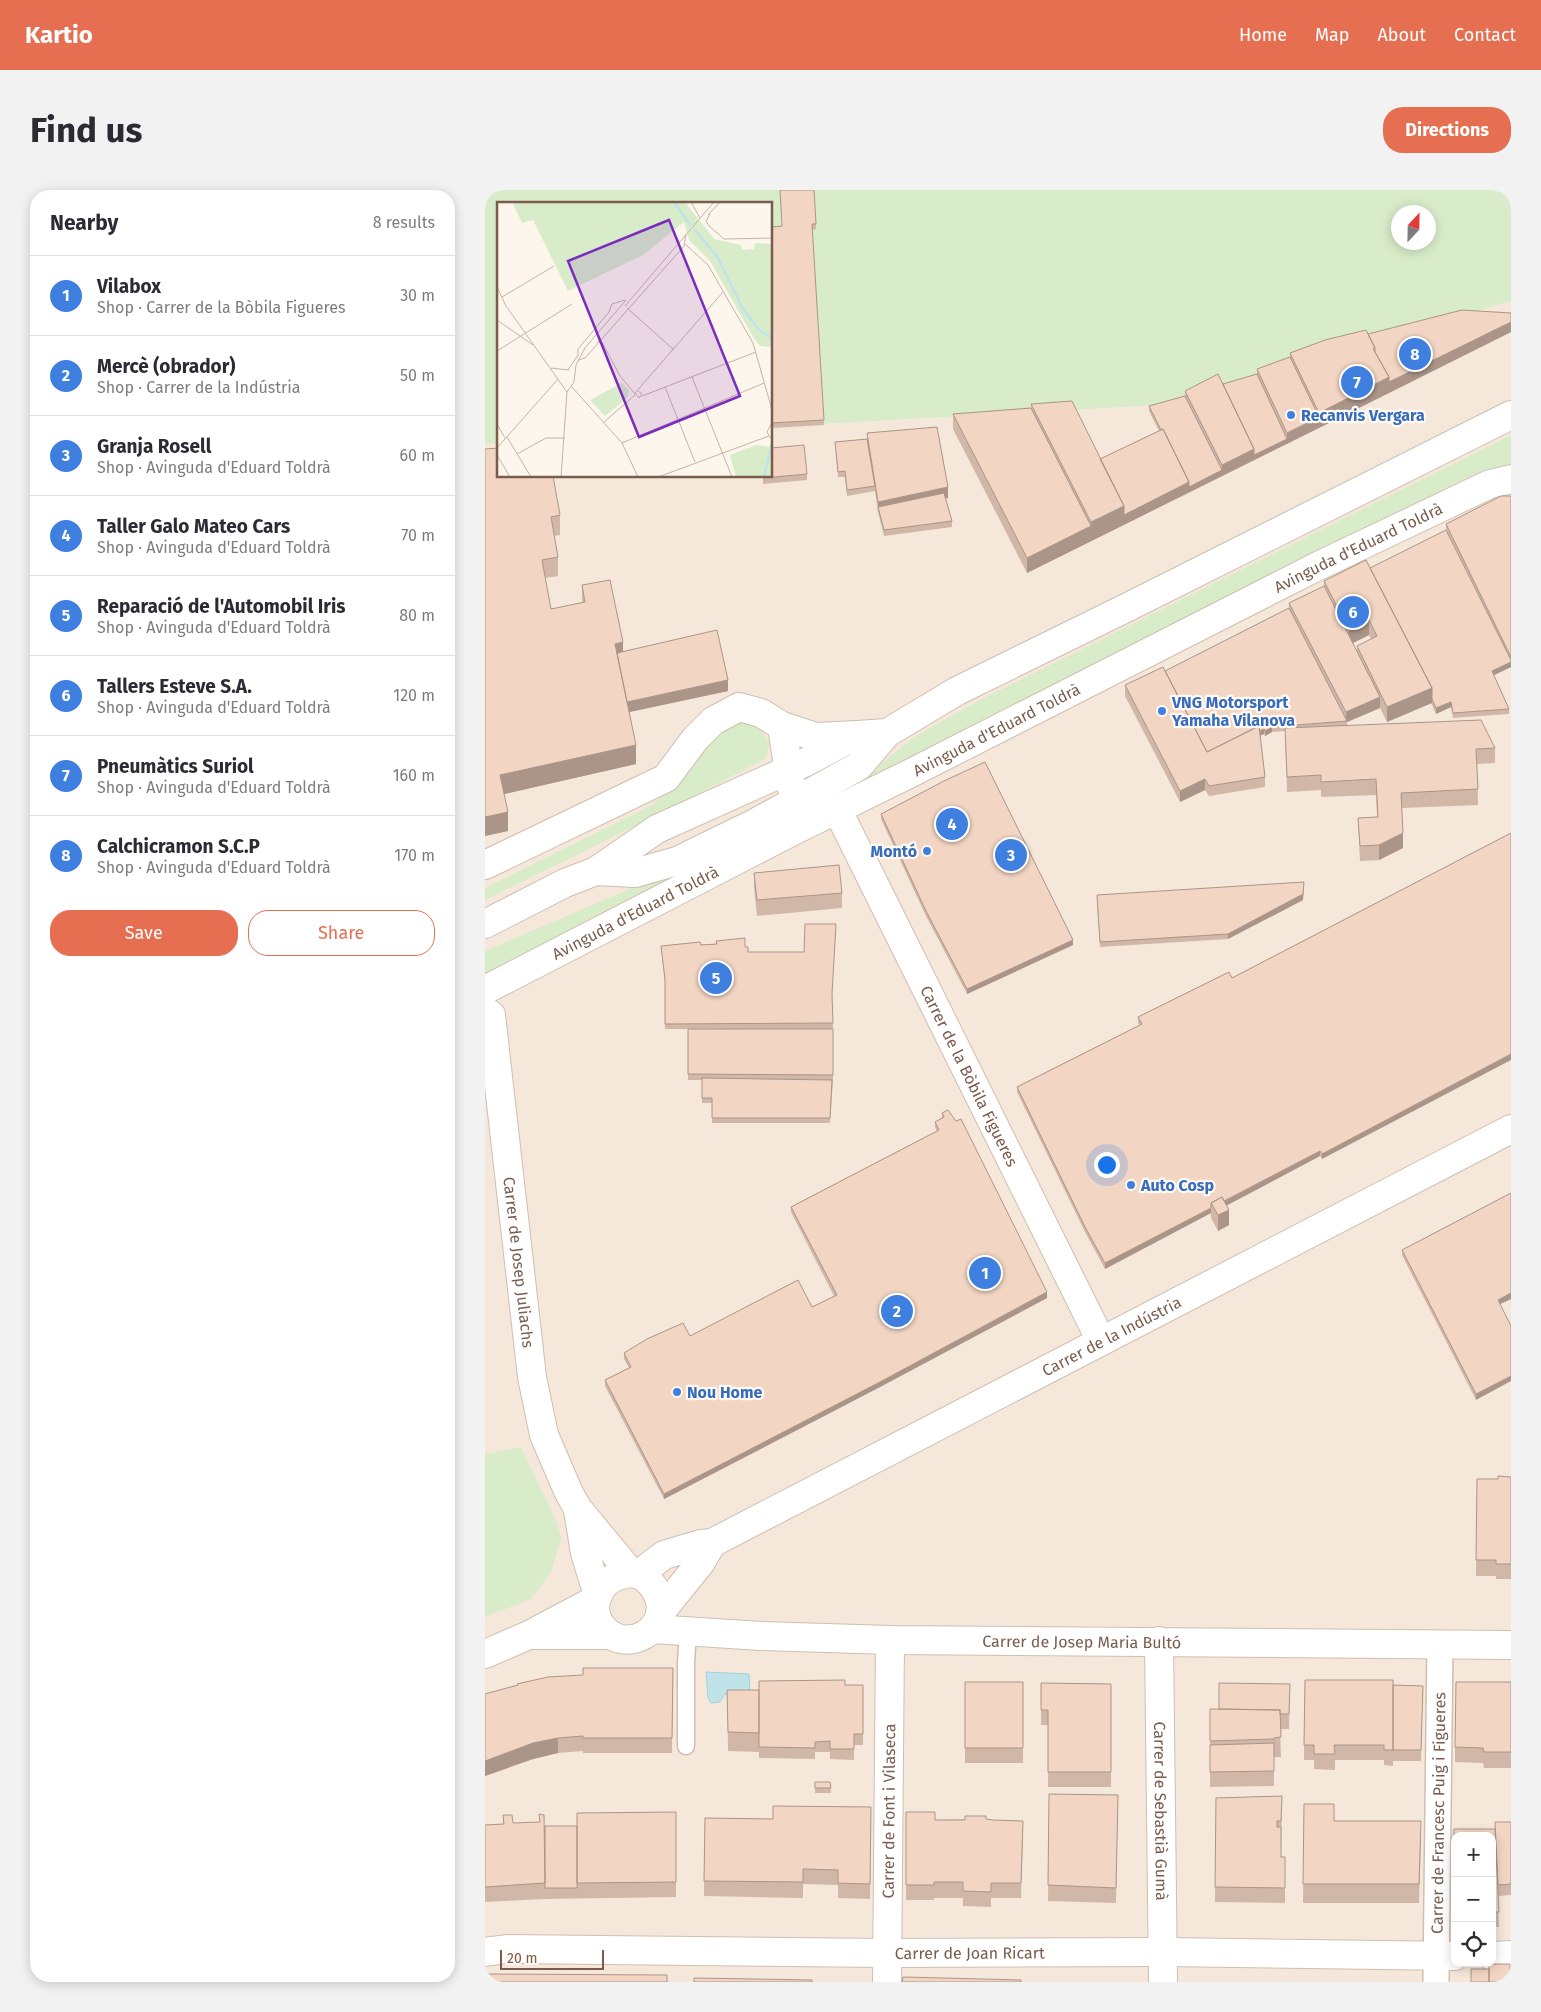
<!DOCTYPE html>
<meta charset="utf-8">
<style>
body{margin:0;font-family:"Fira Sans",sans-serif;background:#f2f2f3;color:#2b2b33}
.controls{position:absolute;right:15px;bottom:15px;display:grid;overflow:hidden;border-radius:10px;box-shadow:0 2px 12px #0003}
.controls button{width:45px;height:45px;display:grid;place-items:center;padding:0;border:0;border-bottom:1px solid #e1e1e2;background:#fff;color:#2b2b33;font:25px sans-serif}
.compass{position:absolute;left:906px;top:15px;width:45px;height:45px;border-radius:50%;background:#fff;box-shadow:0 2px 12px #0003;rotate:22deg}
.scale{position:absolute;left:15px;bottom:12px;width:104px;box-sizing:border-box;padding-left:5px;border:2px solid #7a5c4d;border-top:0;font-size:14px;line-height:18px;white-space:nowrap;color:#7a5c4d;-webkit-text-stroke:4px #fffaf3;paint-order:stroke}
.you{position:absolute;left:621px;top:974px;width:18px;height:18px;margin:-12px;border:4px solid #fff;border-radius:50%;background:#1a73e8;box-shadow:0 0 0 8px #1a73e833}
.badge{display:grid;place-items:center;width:32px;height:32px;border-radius:50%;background:#e76f51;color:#fff;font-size:16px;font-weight:700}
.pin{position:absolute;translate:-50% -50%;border:2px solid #fff;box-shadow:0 1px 5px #0006}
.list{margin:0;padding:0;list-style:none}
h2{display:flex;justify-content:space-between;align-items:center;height:65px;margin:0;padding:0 20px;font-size:21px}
h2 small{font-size:16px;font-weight:400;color:#7c7c81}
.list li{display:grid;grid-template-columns:32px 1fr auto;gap:15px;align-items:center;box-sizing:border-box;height:80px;padding:0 20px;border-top:1px solid #e1e1e2}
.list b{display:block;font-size:19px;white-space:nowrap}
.list p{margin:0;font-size:16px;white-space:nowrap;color:#7c7c81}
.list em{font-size:16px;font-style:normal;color:#7c7c81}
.actions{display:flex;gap:10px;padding:15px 20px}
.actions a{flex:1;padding:11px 0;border:1px solid #e76f51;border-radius:20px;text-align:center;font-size:18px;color:#e76f51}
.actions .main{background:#e76f51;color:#fff}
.icon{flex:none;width:28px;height:28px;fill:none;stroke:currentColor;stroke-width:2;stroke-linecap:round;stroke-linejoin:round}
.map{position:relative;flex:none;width:1026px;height:1792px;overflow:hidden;border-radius:20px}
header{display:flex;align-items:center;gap:30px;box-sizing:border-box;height:70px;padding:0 25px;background:#e76f51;color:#fff}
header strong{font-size:24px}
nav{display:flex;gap:28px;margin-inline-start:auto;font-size:18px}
.intro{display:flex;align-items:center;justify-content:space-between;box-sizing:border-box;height:120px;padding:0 30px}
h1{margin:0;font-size:35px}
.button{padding:12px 22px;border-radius:20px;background:#e76f51;color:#fff;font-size:18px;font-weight:700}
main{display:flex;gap:30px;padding:0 30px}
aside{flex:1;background:#fff;border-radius:20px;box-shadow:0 2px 12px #0003}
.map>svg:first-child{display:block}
.residential{fill:#f5e8da;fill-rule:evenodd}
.green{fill:#d8ecc9;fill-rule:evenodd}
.water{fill:#bfe3e8;stroke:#a5d3da}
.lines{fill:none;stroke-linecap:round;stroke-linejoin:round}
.service-casing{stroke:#d1beb0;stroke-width:19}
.pedestrian-casing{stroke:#d1beb0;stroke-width:28}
.minor-casing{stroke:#d1beb0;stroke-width:30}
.tertiary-casing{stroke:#d1beb0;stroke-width:30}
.service{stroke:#fff;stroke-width:16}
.pedestrian{stroke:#fff;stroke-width:25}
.minor{stroke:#fff;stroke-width:28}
.tertiary{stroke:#fff;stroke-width:28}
.wall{fill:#d1b7a8;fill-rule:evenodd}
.shaded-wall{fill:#aa9588}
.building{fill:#f3d5c3;stroke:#aa9588}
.shop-dot{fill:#3f7fe0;stroke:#fffaf3;stroke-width:2}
.labels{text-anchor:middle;stroke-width:4.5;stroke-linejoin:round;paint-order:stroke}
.shop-label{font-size:16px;font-weight:bold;fill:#366cbe;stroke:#fffaf3;text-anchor:start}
.street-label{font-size:16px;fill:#7a5c4d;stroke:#fffaf3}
.inset-river{fill:none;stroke:#bfe3e8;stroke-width:2.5}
.inset-road{fill:none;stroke:#c5b3a7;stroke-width:1}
.view{fill:#7b2cbf;fill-opacity:0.15;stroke:#7b2cbf;stroke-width:2.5}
.inset-edge{fill:none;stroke:#7a5c4d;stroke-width:2.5}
</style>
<header>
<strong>Kartio</strong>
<nav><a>Home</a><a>Map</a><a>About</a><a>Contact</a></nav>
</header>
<div class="intro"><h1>Find us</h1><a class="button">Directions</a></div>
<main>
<aside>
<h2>Nearby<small>8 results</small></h2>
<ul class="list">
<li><span class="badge" style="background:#3f7fe0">1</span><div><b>Vilabox</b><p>Shop · Carrer de la Bòbila Figueres</p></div><em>30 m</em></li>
<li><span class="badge" style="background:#3f7fe0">2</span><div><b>Mercè (obrador)</b><p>Shop · Carrer de la Indústria</p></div><em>50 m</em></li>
<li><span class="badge" style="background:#3f7fe0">3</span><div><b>Granja Rosell</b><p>Shop · Avinguda d'Eduard Toldrà</p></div><em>60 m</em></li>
<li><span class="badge" style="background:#3f7fe0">4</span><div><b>Taller Galo Mateo Cars</b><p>Shop · Avinguda d'Eduard Toldrà</p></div><em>70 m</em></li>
<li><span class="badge" style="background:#3f7fe0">5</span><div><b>Reparació de l'Automobil Iris</b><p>Shop · Avinguda d'Eduard Toldrà</p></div><em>80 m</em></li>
<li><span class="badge" style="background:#3f7fe0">6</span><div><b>Tallers Esteve S.A.</b><p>Shop · Avinguda d'Eduard Toldrà</p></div><em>120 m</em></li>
<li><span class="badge" style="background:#3f7fe0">7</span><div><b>Pneumàtics Suriol</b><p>Shop · Avinguda d'Eduard Toldrà</p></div><em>160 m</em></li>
<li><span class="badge" style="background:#3f7fe0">8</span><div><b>Calchicramon S.C.P</b><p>Shop · Avinguda d'Eduard Toldrà</p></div><em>170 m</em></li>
</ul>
<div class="actions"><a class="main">Save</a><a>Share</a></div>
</aside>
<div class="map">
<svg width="1026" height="1792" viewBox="0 0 1026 1792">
<rect width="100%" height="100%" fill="#fdf6ec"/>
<!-- residential -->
<path class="residential" d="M1026,111v1681h-1026v-1539h14v33h272v-49l389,-22zM970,1646h37v127h-37z"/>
<!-- green -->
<path class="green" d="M0,0h1026v111l-351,104 -389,22v-223h-272v239h-14zM914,22h30v30h-30z
M1026,245v35l-1026,505v-24l205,-88 134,-67 57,-32 32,-26 65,-37z
M254,531l18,4 13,18 -5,16 -96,50 -184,91v-12l167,-83 27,-24 42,-52z
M36,1257l36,76 4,15 -10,34 -20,27 -46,18v-163z"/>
<!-- water -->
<path class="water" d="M221,1482l43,2 1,19 -25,1 -5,8 -9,1 -3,-5z"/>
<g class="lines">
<!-- service casing -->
<g class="service-casing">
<path id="service" d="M201,1556v-84l2,-30"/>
</g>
<!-- pedestrian casing -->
<g class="pedestrian-casing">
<g id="pedestrian">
<path id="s1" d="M951,1792l4,-338"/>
</g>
</g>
<!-- minor casing -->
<g class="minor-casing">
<g id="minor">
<path id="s2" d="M352,619l264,532"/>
<path d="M0,675l181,-87 29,-39 18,-18 26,-14 22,6 21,13 34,11 41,-2"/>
<path id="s3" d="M0,800l308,-159 116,-57 409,-208 172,-82 21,-5"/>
<path id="s4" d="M0,821l6,4 41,362 12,58 25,58 9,16 53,64"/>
<path d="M93,1320l7,43 13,42"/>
<path d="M146,1383c12,1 21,10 26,20 18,36 -34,66 -57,31 -6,-9 -6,-20 -2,-29 6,-15 18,-20 33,-22z"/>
<path id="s5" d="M154,1384l25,-19 37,-11 11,-1 799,-414"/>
<path d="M175,1423l41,-51 11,-19"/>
<path id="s6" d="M167,1439l109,7 129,4 621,5"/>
<path d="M48,1445h78"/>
<path id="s7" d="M674,1451l4,341"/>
<path d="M0,1464l44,-19 66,-35"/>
<path id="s8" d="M0,1762l22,-3 380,4 277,-1 291,4"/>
<path d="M1007,1766l19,-1"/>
<path id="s9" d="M402,1792l3,-342"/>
</g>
</g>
<!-- tertiary casing -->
<g class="tertiary-casing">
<path id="tertiary" d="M297,536l9,60
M111,681l39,2 42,-12 78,-38 104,-57 28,-33 70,-42 169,-83 385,-193
M0,734l80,-41 31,-12 61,-42 149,-67 51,-27 30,-2"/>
</g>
<!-- service -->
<use href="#service" class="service"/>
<!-- pedestrian -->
<use href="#pedestrian" class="pedestrian"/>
<!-- minor -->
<use href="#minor" class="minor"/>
<!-- tertiary -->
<use href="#tertiary" class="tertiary"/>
</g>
<!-- wall -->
<path class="wall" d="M331,34v5l-4,1 12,195 -53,3v-201z
M1026,142l-484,241 -74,-144v-15l78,-6v-4l69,55 59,-28 -10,-20v-5l36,-10v-5l38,-7 34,-10v-5l33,-12v-4l78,-19z
M382,243l81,65h-3l7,23v6l-68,9 -6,-24 -3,-21 -28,5 -2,-19h-7l-3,-35 32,-3z
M0,259l39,28 36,38v20l-6,1 4,21v19l-13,2 6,31 31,-6v-18l41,66 105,40 -99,21 7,52 -132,30 4,37 -23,5z
M322,284v6l-44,4v-8z
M1026,306v171l-17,8 15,34v5l-56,4 -2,-11 -15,7 -5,-11 -44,19 -7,-14 -33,14v4l148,22v15l-18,1 1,41 -76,3 1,40 -24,12 -19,1 -2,-43 19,-1 -1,-22 -55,2v-7l-34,2 -2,-61 -13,1 -7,4 -1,-2 -4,2 5,41v10l-56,9 -4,-6 -25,12 -55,-106v-11l40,-14 124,-63v-5l35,-17v-5l46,-13 76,-38v-6zM884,445l2,4 -14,7v6l-4,-9z
M396,624l192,131 -106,49 -41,-78 -45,-97z
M1026,643l-189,326 -2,-3 -94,50 3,19 -11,6 -7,-13v-5l-106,56 -19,-35 -69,-142v-5l123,-62 -2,-2v-6l94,-39z
M269,683l88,20v15l-85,8 -3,-28z
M819,697l-1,13 -75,39 -128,8 -3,-47z
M231,751l29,6 3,5 84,46 1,31h-168v-45l-4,-38 55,-2z
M203,839h145v52l-3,42h-118v-20h-10v-23h-14z
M457,923l105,185 -167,89 -216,112 -59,-113v-6l24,-12 -5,-9v-6l66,-17 122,-29 22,-11 -43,-84v-5l146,-76 -2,-4v-5l7,-4z
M1026,1003v106l-11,5 -24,96 -74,-145v-5z
M1026,1287v102h-15v-3h-20l1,-97h21z
M188,1478l-1,85h-89v-2l-25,2 -25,6 -48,17v-82l32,-8v-2z
M820,1490l88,5 30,1 -2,75h-28v-8v13l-9,-1v-5h-49v10l-21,-1v-9h-10z
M274,1491l86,4h18v60h-9v15l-24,-1v-7h-15v7l-56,-1z
M480,1492h58v81h-58z
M1026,1492v86h-27l-1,-5 -28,-1v-15z
M556,1493l70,1v103h-63v-62h-7z
M805,1494l-1,45h-9l1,28h-7v29l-64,1v-78h9z
M242,1500h32v62l-31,-1z
M330,1592h15l1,11h-16z
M564,1604l69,1 -2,108 -68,-2z
M797,1606l-1,61h4v46l-70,-1 1,-104z
M819,1614l30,17 87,20 -2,62h-116z
M386,1617l-1,92 -32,-1v-13l-35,-1v14l-99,-2 1,-78 68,1z
M191,1622v85l-131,2 -60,3v-77l18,-1v-9l10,8 32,3h32z
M421,1622l29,8 51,-1 37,17 -2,62h-30v9l-28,-1v-8h-29v2h-28z
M1026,1632v73l-13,1 1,31h-7v-91h-37v69h-1v-76h41z"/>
<!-- shaded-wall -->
<path class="shaded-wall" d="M1026,132v10l-192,96v-15l70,-36z
M834,227v11l-292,145v-15l64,-32v-4l33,-16 98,-36v-5l32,-16 33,-10v-6z
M463,297v11l-69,14 -1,-5v-5z
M884,430v15l-20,10v-15z
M138,452v19l-6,2 -2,-19z
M1026,472v5l-19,9v-5z
M243,490v11l-103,22v-11z
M947,498v15l-45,19v-15z
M895,507v11l-33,14v-1h-1v-9z
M966,512v5l-15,7v-6z
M787,537v5l-7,4v-5z
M779,539v5l-5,2v-5z
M151,555v19l-136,31v-20z
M720,589v11l-25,12v-11z
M23,622v19l-23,5v-19z
M918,643v15l-24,12v-15z
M819,692l-1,18 -75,39v-5z
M588,750v5l-106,49v-5z
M1026,864v6l-189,99v-5z
M835,961v5l-104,55 -2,-4z
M726,1018v5l-106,56v-6z
M744,1020v15l-11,6v-16z
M562,1102v6l-167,89 -216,112v-5z
M1026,1103v6l-13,6v-5z
M1026,1186v5l-35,19v-6z
M73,1548v15l-25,6 -48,17v-15l48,-18z"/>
<!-- building -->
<path class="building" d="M295,0h34l2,34h-4l12,196 -53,3v-196l11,-1z
M977,120l49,3v9l-122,60v-5l-14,-25v-4l-7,-14z
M881,140l9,18 -2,1 2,3 14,25 -70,36 -29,-60 35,-13z
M805,167l29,60 -32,16 -30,-64z
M733,184l36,75 -32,16 -37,-74z
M772,184l30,65 -33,16v-6l-31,-65z
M700,206l37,74 -33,17v-5l-26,-53 -2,1 -12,-24z
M587,211l52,105 -33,16 -60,-118z
M546,218l60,118 -64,32 -74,-144z
M452,237l11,60 -70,15 -11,-69z
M678,239l26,53 -65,33v-9l-24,-47z
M382,249l8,47 -28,4 -2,-19 -7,1 -3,-30z
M319,255l3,29 -44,4v-2h8v-28z
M14,258v28h25v1l7,-1h22l7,39 -9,2 7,40 -16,3 9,49 34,-7 -3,-17 28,-5 13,62 -8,2 21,101 -136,30 8,37 -23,5v-368z
M459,303l8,28 -68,9 -6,-23z
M1016,306h10v161l-65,-133z
M961,340l65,130v2l-19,9 17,38 -56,4 -2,-11 -15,6 -4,-9v-11l-62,-120z
M881,370l66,128 -45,19 -30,-61 20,-10 -8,-16 -20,10 -25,-49z
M839,396l56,111 -34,15 -57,-109z
M804,418l58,113 -75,6 -7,4 -1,-2 -4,2 -1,-5 -52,26 -42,-81z
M232,440l11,50 -101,22 -10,-49z
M678,477l44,85 52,-26 6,51 -56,9 -4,-7 -25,12 -55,-106z
M996,530l14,28 -19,1 2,40 -77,4 2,40 -24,12 -19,1 -2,-28 20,-1 -2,-38 -55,3v-7l-34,2 -2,-49z
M500,572l88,178 -106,49 -41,-78 -45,-97 65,-34z
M1026,643v221l-189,100 -2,-3 -96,50 -2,-4 -11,6v5l-106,55 -19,-34 -69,-142 125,-63 -4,-7 91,-45 3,6z
M354,675l3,28 -85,7 -3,-27z
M819,692l-1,12 -75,40 -128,8 -3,-47z
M320,734h31l-4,70 1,29 -168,1v-45l-4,-33 39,-4 1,3 16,-1 -1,-3 29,-3v9h3v5h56z
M203,839h145v46l-145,-1z
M217,888l130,2 -2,38h-118v-20h-10z
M463,920l8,11 5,-2 86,173 -167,90 -216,112 -59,-114 26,-13 -7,-14 23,-14 36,-16 7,13 108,-56 14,27 25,-12 -46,-88 148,-77 -4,-8 9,-5 -2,-4z
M1026,1003v100l-13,7 13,26v50l-35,18 -74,-144z
M737,1007l7,13 -11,5 -7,-12z
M1013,1286l13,1v87h-15v-4h-20l1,-81h21z
M98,1478h90l-1,70h-89v-2l-25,2 -25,5 -48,18v-67l33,-9 -1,-1 31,-7 35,-2z
M360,1490v5h18v49h-9v15h-24v-8l-15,1v6l-56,-1v-66z
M820,1490h88v70h-9v-5h-50l1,9h-21v-9h-10z
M480,1492h58v66h-58z
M971,1492h55v70h-27l-1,-4 -28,-1z
M556,1493l70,1v88h-63v-62h-7z
M734,1493l71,1 -1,30h-9v-4l-61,-1z
M908,1495l30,1 -2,64h-28z
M242,1500h32v43l-31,-1z
M725,1519l70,1 1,27 -7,1v1l-64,2z
M789,1553v28l-64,1v-27z
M330,1592h15l1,6h-16z
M564,1604l69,1 -2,93 -68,-3z
M797,1606l-1,25h-4v6h4v30h4v31l-70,-1 1,-89z
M819,1614h30v17h87l-2,63h-116z
M288,1616l98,1 -1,77 -32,-1v-13l-35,-1v13l-99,-1 1,-63 68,1z
M191,1622v70l-99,1v-70z
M421,1622h29v8h30v-4h21v3l7,1 30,1 -2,62h-30v9l-28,-1v-9h-29v3h-28z
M54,1624l5,1 1,68 -60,4v-62l19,-1 -1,-9h9l1,8 27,-1z
M1010,1632h16v62l-13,1z
M60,1636h32v62h-32z
M969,1639h41l4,83h-7v-76h-37v54h-1z
M1004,1774h21v18h-21z
M986,1779h18v13h-18z
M0,1784l182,1v7h-182z
M418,1787l118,3v2h-119z
M209,1788l118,2v2h-118z"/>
<!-- markers -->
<g class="shop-dot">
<circle cx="806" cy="225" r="5"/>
<circle cx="677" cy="521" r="5"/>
<circle cx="442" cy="661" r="5"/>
<circle cx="646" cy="995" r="5"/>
<circle cx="192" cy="1202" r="5"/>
</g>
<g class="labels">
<!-- shop labels -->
<g class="shop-label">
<text x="816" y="231">Recanvis Vergara</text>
<text x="687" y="518">VNG Motorsport<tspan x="687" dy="18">Yamaha Vilanova</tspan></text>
<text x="432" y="667" text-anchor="end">Montó</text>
<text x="656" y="1001">Auto Cosp</text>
<text x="202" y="1208">Nou Home</text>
</g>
<!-- street labels -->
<g class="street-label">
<text dy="6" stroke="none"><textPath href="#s3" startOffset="979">Avinguda d'Eduard Toldrà</textPath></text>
<text dy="6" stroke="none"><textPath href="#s3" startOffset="574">Avinguda d'Eduard Toldrà</textPath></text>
<text dy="6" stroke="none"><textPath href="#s3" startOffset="169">Avinguda d'Eduard Toldrà</textPath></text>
<text dy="6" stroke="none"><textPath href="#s2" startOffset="298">Carrer de la Bòbila Figueres</textPath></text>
<text dy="6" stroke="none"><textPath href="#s4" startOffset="256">Carrer de Josep Juliachs</textPath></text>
<text dy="6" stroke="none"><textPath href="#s5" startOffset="531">Carrer de la Indústria</textPath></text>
<text dy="6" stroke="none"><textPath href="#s6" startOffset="430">Carrer de Josep Maria Bultó</textPath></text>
<text dy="6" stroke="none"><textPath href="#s9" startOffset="171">Carrer de Font i Vilaseca</textPath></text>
<text dy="6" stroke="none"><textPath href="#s7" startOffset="170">Carrer de Sebastià Gumà</textPath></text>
<text dy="6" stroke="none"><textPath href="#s1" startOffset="169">Carrer de Francesc Puig i Figueres</textPath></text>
<text dy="6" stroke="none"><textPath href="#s8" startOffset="485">Carrer de Joan Ricart</textPath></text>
</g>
</g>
<!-- overview -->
<g transform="translate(12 12)">
<rect width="275" height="275" fill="#fdf6ec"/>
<path d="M15,0h173l29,37 26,6 3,5 11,-1 1,-6 17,1v103l-12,-1 -5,-6 -45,-79 -21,-21 -5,-18 -41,33 -75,36 -35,-71 -11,3zM125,181l7,7 -1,7 -23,19 -15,-16zM259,243l16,2v30h-36l-6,-22z" fill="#d8ecc9"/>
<path class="inset-river" d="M177,0l17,24M197,27l23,27 25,51 17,23 13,8M267,275l8,-33"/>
<path class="inset-road" d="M194,0l9,16M213,12l-4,7 3,5 15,13 48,-1M211,13l12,-13M188,42l23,21 45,78 19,67M0,85l9,19 61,86M5,95l52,-31M128,104l89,-104M130,106l47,42M0,118l36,25M100,140h5l18,34 15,18M87,147l42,-49M0,149l75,-47M81,154v-7l31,-37 3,-8 13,-4M82,158l6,-2 99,-112 2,-12M54,166l18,2M71,168l10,-15M195,175l40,100M74,184l51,57 16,34M168,185l30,75M141,189l4,3 -3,4 -4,-5 88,-101M145,194l114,-44M107,220l31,-27M275,220l-5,10 5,8M0,222l8,14M10,235l24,40M125,241l142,-60M0,246l61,-69M20,252l29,-16h19M0,253l13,22M64,275l6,-85 7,-10 2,-17 9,-17M161,275l111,-41"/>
<path class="view" d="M172,18l71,176 -101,41 -71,-176z"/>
<rect width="275" height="275" class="inset-edge"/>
</g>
</svg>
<div class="controls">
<button>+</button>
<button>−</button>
<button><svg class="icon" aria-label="locate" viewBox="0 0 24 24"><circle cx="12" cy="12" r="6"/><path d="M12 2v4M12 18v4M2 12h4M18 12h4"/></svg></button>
</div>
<svg class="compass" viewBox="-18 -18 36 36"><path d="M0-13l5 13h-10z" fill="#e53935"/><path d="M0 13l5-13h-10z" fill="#7c7c81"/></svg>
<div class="scale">20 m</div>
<div class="you"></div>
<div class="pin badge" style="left:500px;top:1083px;background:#3f7fe0">1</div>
<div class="pin badge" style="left:412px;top:1121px;background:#3f7fe0">2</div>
<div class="pin badge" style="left:526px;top:665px;background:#3f7fe0">3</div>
<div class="pin badge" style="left:467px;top:634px;background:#3f7fe0">4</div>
<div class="pin badge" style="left:231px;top:788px;background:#3f7fe0">5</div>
<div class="pin badge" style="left:868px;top:422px;background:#3f7fe0">6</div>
<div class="pin badge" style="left:872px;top:192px;background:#3f7fe0">7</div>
<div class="pin badge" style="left:930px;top:164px;background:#3f7fe0">8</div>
</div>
</main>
